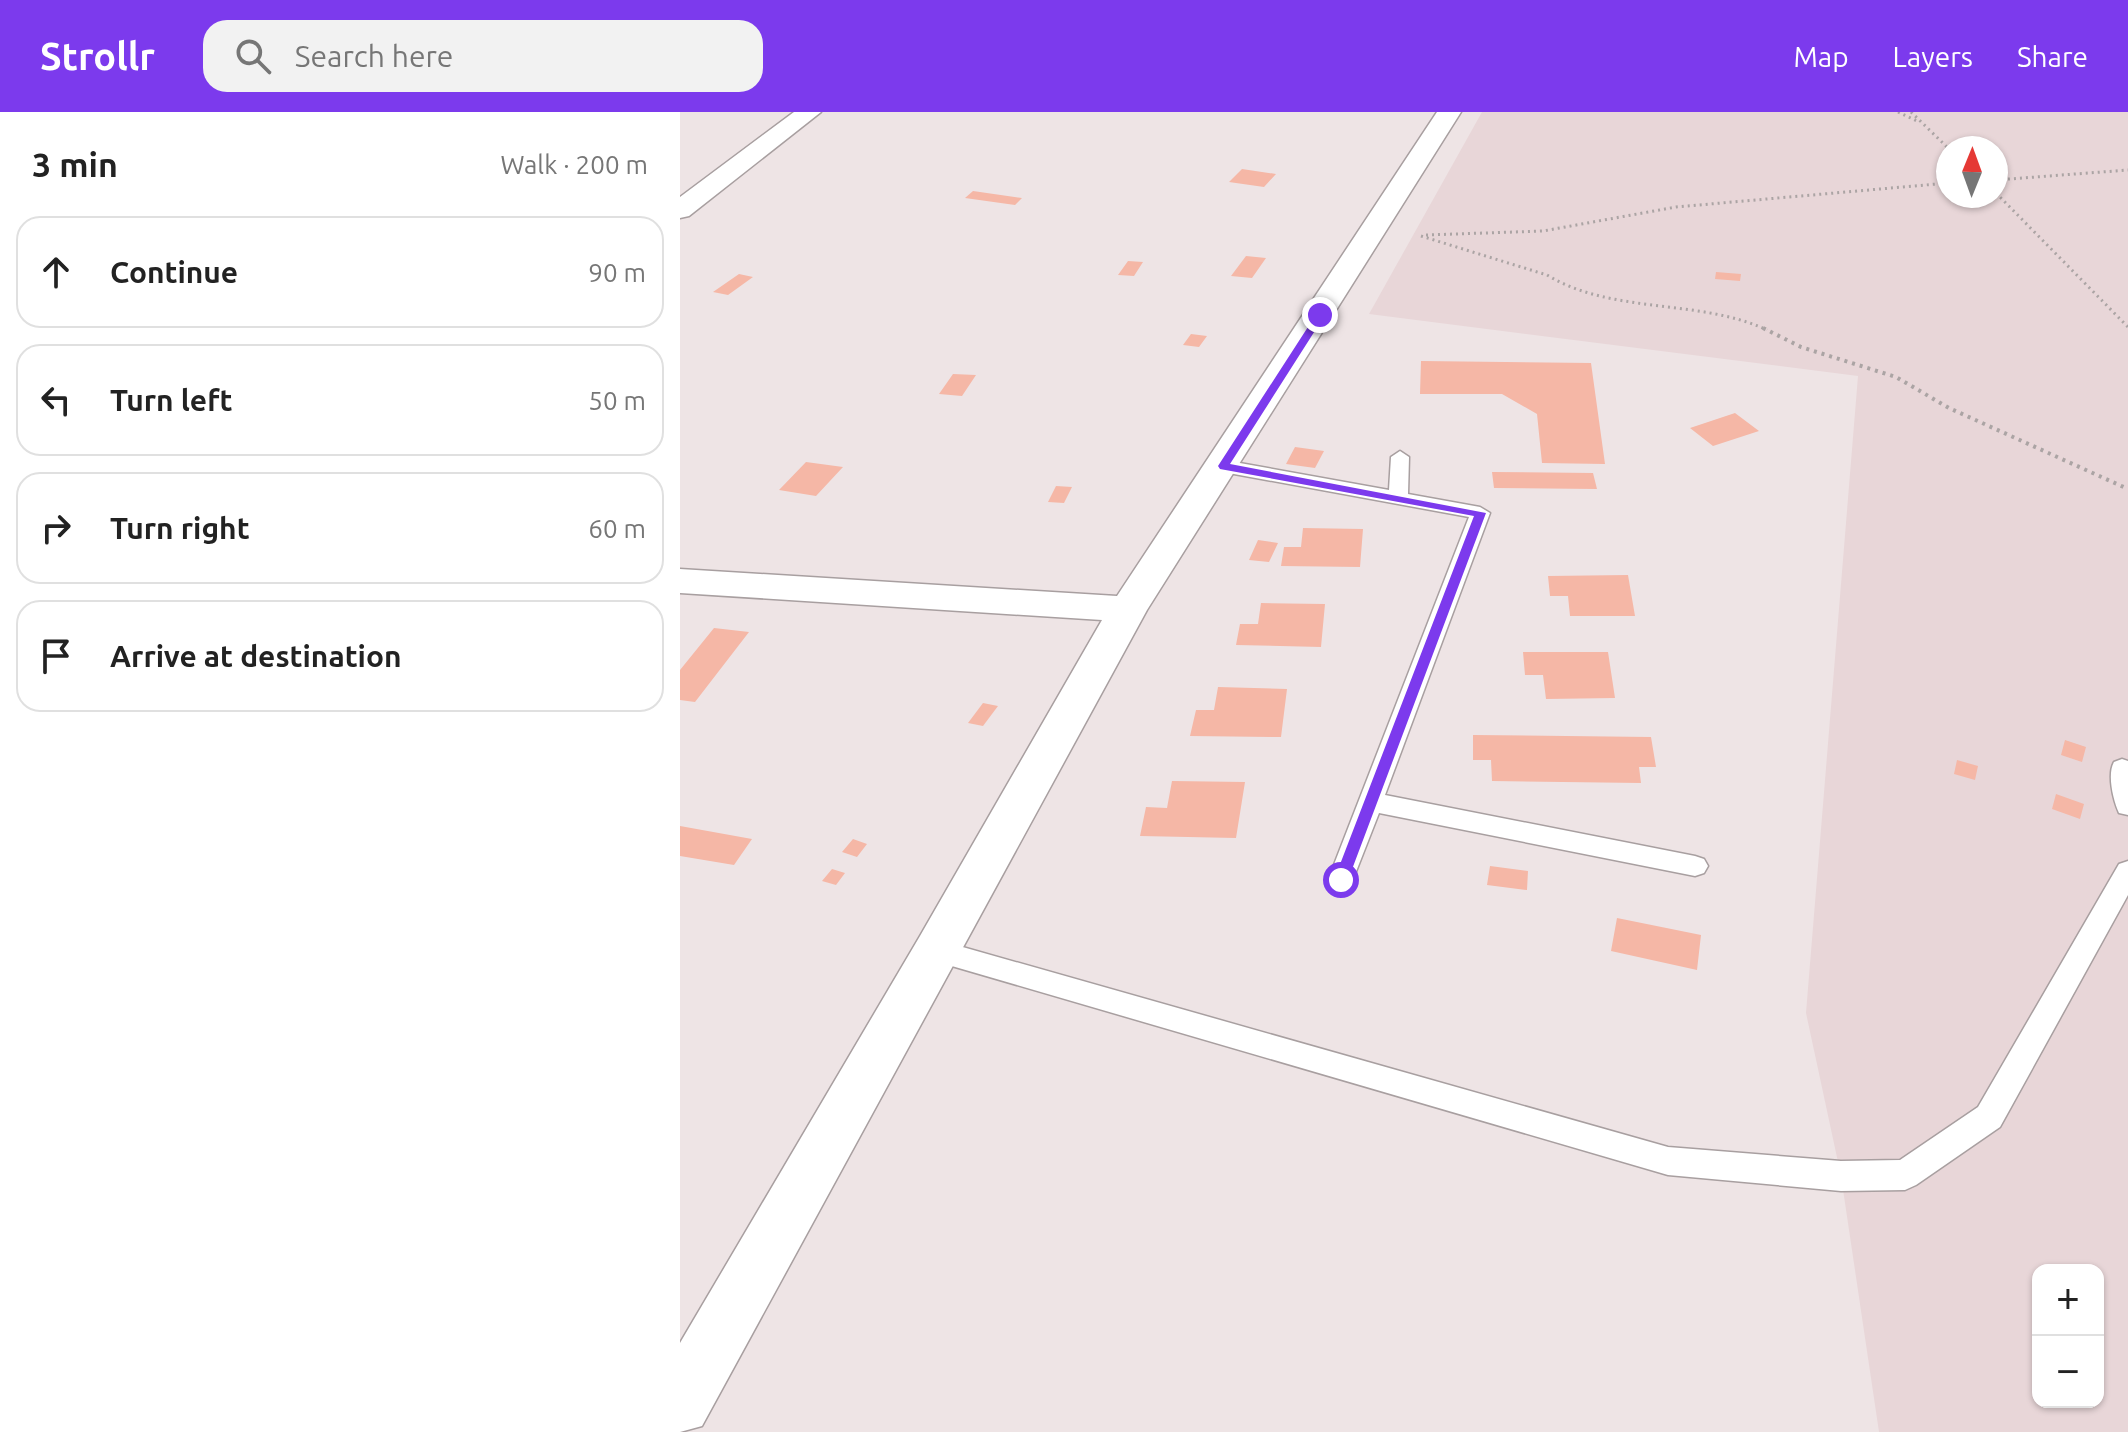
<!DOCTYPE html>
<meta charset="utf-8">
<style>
body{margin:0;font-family:Ubuntu,sans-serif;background:#f2f2f2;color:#222}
.controls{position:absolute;right:24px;bottom:24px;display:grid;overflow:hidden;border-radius:16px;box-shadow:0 2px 6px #0004}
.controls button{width:72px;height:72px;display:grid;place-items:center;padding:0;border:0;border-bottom:2px solid #e0e0e0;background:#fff;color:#222;font:40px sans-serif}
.compass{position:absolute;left:1256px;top:24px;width:72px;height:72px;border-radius:50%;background:#fff;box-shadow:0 2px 6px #0004;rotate:1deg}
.stop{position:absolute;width:24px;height:24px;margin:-18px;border:6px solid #7c3aed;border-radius:50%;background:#fff}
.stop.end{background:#7c3aed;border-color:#fff;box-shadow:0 2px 8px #0008}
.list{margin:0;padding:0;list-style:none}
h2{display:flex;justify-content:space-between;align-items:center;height:104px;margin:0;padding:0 32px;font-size:34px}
h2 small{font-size:26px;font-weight:400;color:#767676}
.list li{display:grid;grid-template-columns:52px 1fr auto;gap:24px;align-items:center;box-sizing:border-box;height:112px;margin:0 16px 16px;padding:0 16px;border:2px solid #e0e0e0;border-radius:24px}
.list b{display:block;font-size:30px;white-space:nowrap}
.list em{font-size:26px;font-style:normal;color:#767676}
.icon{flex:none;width:44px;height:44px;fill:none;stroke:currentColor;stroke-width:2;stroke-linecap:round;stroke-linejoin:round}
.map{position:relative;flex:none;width:1448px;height:1320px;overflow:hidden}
header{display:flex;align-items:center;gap:48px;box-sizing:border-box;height:112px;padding:0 40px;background:#7c3aed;color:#fff}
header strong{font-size:38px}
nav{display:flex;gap:44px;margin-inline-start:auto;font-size:28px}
.search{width:560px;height:72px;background:#f2f2f2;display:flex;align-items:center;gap:20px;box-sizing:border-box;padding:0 28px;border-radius:24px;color:#767676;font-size:30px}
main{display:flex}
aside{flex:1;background:#fff}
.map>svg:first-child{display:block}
.built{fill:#e8d6d8;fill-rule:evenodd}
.building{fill:#f5b7a6}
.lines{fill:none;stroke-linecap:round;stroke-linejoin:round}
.service-casing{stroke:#a89fa0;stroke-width:3}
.minor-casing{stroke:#a89fa0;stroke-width:3}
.path-far1{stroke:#aba4a4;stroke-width:3;stroke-dasharray:2 4;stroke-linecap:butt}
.path{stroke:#aba4a4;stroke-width:4;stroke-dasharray:3 5;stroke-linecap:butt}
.service{fill:#fff;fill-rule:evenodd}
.minor{fill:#fff;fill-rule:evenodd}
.route{fill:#7c3aed}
</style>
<header>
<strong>Strollr</strong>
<div class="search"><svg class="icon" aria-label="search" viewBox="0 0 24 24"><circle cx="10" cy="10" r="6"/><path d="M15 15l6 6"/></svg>Search here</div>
<nav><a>Map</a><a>Layers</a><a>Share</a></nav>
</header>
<main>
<aside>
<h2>3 min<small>Walk · 200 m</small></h2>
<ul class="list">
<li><svg class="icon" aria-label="ahead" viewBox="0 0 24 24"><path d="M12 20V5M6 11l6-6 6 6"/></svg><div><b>Continue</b></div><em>90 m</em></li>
<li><svg class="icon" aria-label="left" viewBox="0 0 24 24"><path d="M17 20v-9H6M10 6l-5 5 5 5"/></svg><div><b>Turn left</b></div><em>50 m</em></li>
<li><svg class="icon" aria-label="right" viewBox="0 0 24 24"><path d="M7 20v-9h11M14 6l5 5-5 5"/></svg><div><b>Turn right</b></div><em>60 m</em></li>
<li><svg class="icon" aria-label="arrive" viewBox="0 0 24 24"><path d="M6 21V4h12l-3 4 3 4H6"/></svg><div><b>Arrive at destination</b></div></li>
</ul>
</aside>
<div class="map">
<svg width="1448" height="1320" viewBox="0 0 1448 1320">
<rect width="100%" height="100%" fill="#eee4e5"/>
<!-- built -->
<path class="built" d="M802,0h646v1320h-249l-38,-256 -35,-163 52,-637 -489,-62zM1268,36h48v48h-48zM1358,1158h60v132h-60z"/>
<!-- building -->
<path class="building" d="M562,57l34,5 -12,13 -35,-5z
M293,79l49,7 -7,7 -50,-7z
M566,144l20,2 -14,20 -21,-2z
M448,149l15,1 -9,14 -16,-1z
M1036,160l25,2 -1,7 -25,-2z
M59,162l14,3 -25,18 -15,-3z
M511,222l16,2 -8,11 -16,-2z
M741,249l170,2 14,101 -63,-1 -5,-49 -35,-20h-82z
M273,262l23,1 -14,21 -23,-2z
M1055,301l24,18 -46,15 -23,-18z
M615,335l29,4 -9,17 -29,-4z
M126,350l37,5 -27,29 -37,-6z
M812,360l101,1 4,16 -103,-1z
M376,374l16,1 -8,16 -16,-1z
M623,416l60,1 -3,38 -79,-1 3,-19h17z
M578,428l20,3 -9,19 -20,-2z
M948,463l7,41h-65l-2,-20h-18l-2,-20z
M581,491l64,1 -4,43 -85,-2 4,-21h18z
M34,516l35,4 -54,70 -15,-2v-30z
M843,540h85l7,46 -69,1 -3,-24h-18z
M538,575l69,2 -6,48 -91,-1 6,-26h18z
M303,591l15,3 -15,20 -15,-3z
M793,623l178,2 5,30h-17l2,16 -149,-2 -1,-21h-18z
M1385,628l21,7 -4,15 -21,-7z
M1277,648l21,6 -3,14 -21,-6z
M492,669l73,1 -9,56 -96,-2 6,-29 21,1z
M1376,682l28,10 -4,15 -28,-10z
M0,714l72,13 -18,26 -54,-9z
M173,727l14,5 -10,13 -15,-5z
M810,754l38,5 -1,19 -40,-5z
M152,757l13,4 -9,12 -14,-4z
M937,806l84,17 -4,35 -86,-19z"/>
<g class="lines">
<!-- service casing -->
<g class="service-casing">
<path id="service" d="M720,339l9,6 -1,37 72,13 10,6 -105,282 310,61 9,3 4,7 -4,7 -9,3 -316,-63 -29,74 -9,3 -9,-3 -4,-7 141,-363 -246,-45 -9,-6 9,-6 166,30 2,-33z
M1442,647l6,2v54l-9,-2c-6,-13 -12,-39 -5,-51z
M1448,749v34l-128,232 -84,58 -11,5 -64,1 -173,-16 -730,-213 -10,-3 -4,-8 4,-8 10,-3 730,207 173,14 59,-1 78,-53 141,-243z"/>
</g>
<!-- minor casing -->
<g class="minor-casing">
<path id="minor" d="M114,0h27l-132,104 -9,2v-21z
M757,0h24l-314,498 -445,816 -22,6v-89l240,-407 182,-316 -422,-27v-24l437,27z"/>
</g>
<!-- path-far1 -->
<path class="path-far1" d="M1218,0l21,10
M1231,0l37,36
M1316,68l132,-10
M1316,81l132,134
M746,123l117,-4 133,-24 272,-24
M741,124l126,39c66,40 152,23 220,55"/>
<!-- path -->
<path class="path" d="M1083,216l38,19 95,30 53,31 179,81"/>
<!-- service -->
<use href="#service" class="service"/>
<!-- minor -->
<use href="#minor" class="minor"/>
</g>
<!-- route -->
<path class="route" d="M637,201l8,2 -95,149 256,49 -138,367 -7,5 -7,-5 140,-364 -254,-47 -2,-3z"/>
</svg>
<div class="controls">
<button>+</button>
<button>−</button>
</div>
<svg class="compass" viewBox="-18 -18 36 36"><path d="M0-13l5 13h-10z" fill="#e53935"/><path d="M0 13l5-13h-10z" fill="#767676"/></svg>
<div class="stop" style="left:661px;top:768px"></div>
<div class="stop end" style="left:640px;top:203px"></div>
</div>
</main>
